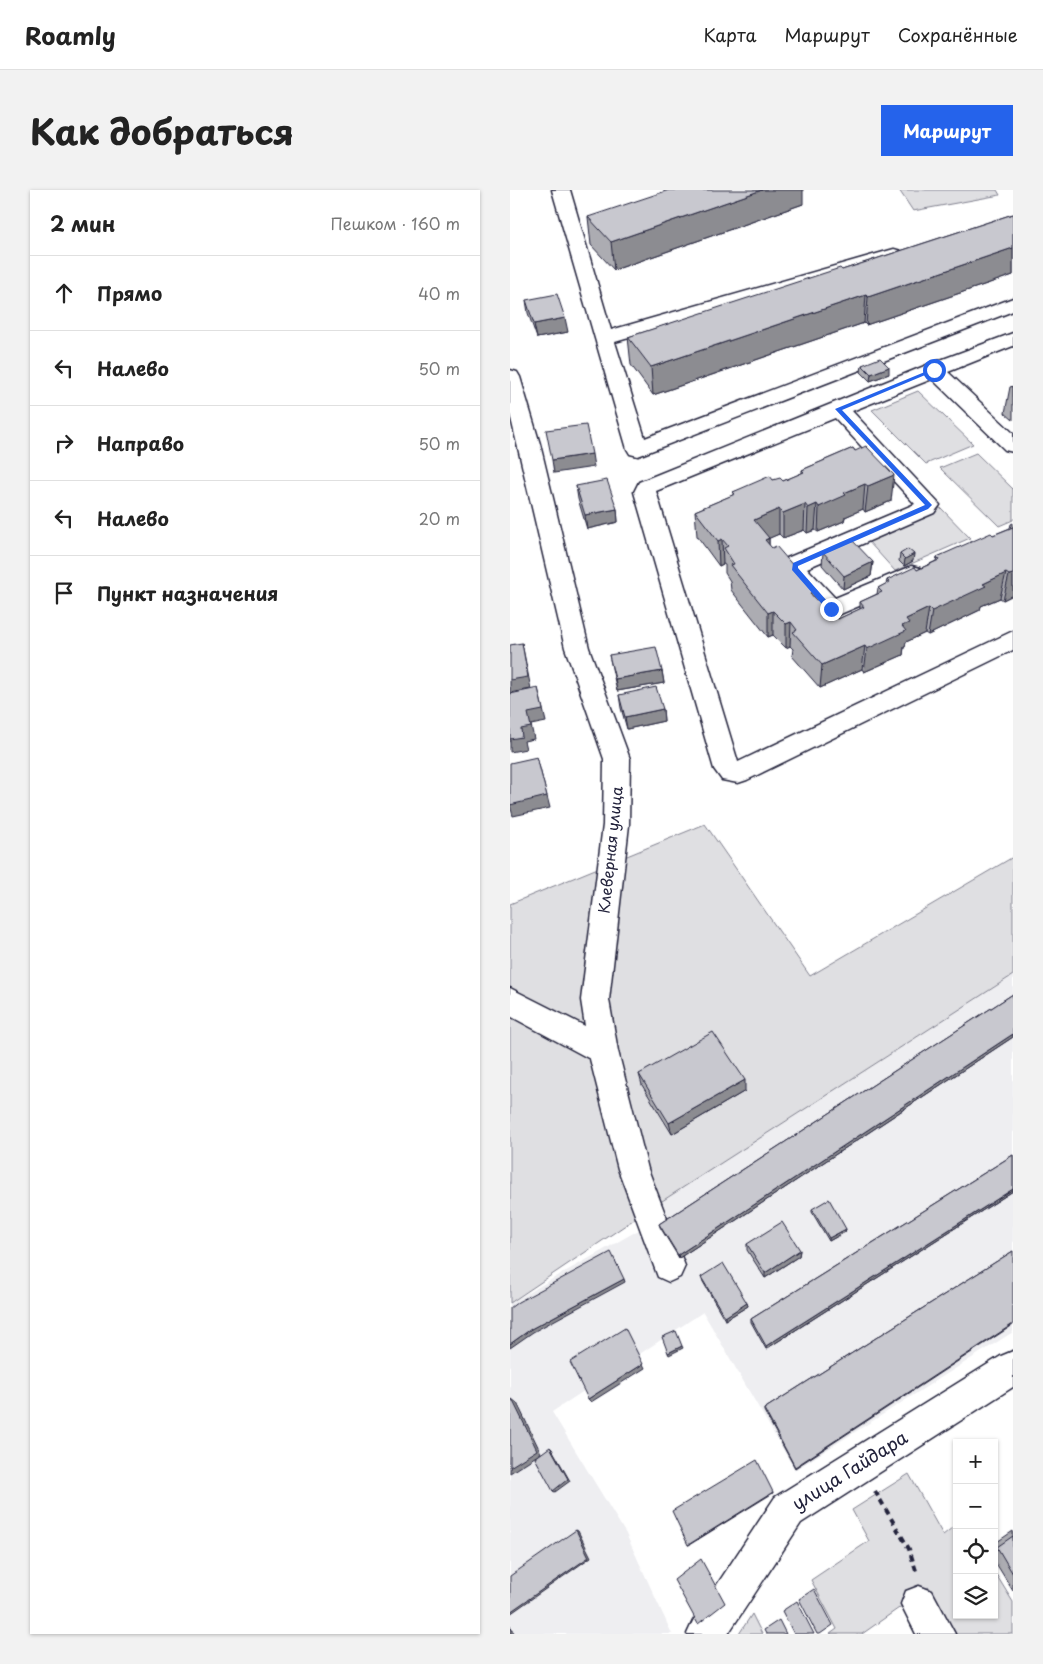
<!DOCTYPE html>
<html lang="ru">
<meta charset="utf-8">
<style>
body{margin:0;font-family:"Playpen Sans",sans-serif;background:#f2f2f2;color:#222}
.controls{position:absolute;right:15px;bottom:15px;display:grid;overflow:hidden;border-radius:0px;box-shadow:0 1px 4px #0004}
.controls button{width:45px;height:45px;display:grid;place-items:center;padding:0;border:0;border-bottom:1px solid #e0e0e0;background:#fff;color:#222;font:25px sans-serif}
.stop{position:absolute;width:15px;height:15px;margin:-11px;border:4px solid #2563eb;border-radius:50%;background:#fff}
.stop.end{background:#2563eb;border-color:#fff;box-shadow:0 1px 5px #0008}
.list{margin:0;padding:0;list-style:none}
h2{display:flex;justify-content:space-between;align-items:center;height:65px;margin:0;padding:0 20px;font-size:21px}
h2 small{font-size:16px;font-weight:400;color:#767676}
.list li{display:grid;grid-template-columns:32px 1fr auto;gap:15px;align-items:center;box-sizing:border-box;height:75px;padding:0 20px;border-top:1px solid #e0e0e0}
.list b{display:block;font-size:19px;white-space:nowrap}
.list em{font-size:16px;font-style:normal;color:#767676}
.icon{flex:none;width:28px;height:28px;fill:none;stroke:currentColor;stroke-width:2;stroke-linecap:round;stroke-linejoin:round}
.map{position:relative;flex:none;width:503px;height:1444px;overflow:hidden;border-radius:0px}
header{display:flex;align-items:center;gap:30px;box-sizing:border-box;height:70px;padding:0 25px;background:#fff;border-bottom:1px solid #e0e0e0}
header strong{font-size:24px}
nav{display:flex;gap:28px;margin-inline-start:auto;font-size:18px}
.intro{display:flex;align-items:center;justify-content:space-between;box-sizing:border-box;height:120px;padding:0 30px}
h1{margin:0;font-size:35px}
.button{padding:12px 22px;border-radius:0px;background:#2563eb;color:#fff;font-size:18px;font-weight:700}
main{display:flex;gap:30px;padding:0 30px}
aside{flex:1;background:#fff;border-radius:0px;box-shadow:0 1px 4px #0004}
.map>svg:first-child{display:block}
.built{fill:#eeeef1}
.green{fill:#dfdfe2;stroke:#80808e}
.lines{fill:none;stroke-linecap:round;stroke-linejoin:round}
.minor-casing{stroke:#22223b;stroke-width:3}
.path{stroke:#22223b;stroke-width:4;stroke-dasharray:6 4.5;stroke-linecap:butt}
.minor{fill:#fff;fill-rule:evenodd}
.wall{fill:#acacb2;stroke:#22223b}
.shaded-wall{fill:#8c8c91;stroke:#22223b}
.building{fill:#c8c8cf;stroke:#22223b}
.route{fill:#2563eb}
.labels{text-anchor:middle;stroke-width:4.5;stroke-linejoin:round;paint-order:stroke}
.street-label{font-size:15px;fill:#22223b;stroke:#fff}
.near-street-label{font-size:18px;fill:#22223b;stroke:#fff}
</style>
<header>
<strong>Roamly</strong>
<nav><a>Карта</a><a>Маршрут</a><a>Сохранённые</a></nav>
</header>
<div class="intro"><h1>Как добраться</h1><a class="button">Маршрут</a></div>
<main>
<aside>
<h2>2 мин<small>Пешком · 160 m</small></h2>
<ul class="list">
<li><svg class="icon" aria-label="ahead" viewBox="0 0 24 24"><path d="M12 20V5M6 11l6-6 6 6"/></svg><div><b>Прямо</b></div><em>40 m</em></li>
<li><svg class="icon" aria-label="left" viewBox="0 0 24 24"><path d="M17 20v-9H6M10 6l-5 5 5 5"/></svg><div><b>Налево</b></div><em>50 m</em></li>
<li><svg class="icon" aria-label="right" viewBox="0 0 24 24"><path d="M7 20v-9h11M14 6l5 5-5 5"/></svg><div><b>Направо</b></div><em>50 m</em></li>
<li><svg class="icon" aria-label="left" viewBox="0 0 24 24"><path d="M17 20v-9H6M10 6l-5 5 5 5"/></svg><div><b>Налево</b></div><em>20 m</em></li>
<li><svg class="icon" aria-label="arrive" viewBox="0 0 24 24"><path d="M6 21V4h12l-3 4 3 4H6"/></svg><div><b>Пункт назначения</b></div></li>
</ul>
</aside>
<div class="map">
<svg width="503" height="1444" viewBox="0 0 503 1444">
<rect width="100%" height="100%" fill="#fff"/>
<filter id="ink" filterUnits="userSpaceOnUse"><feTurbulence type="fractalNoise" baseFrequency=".02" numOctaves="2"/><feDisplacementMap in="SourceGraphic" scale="10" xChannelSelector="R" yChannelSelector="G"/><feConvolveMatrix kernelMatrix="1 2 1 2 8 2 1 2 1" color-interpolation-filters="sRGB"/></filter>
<g filter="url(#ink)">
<!-- built -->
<path class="built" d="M503,785v357l-218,138 -92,-158 -151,100 74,122 46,100h-162v-331l141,-80 -6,-11z"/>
<!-- green -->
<path class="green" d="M389,0h98l3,5 -87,16z
M408,201l55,53 -47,20 -54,-54z
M466,263l37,36v31l-14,6 -59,-58z
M431,318l29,30 -75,33 -28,-31z
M195,634l105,152 203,-119v118l-368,237 -135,91v-399z
M399,1284l34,61 14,-11v91h37v-44l19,31v32h-57l-27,-47 -67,47h-32l7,-5 -26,-49 58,-39 -17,-31z
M242,1424l10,20h-23z"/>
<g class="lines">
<!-- minor casing -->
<g class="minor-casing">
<path id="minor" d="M42,0h18l41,140 276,-79 7,-2 7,2 2,4 -2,4 -286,83 30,96 368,-140v13l-375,145 -8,-2 -3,-5z
M503,143v13l-65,26 65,61v19l-8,-2 -73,-71 -80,32 88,94 -6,8 -127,55 28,30 77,-32 8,2 3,6 -3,6 -89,38 -8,-3 -40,-47 4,-10 128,-54 -80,-86 -179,73 82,271 275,-131v19l-266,130 -9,3 -16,-3 -8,-11 -80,-277 5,-10 288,-117z
M0,180l7,2 3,5 20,67 49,204 41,111 -1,66 -20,175 9,51 30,118 37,97 -5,11 -11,5 -11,-5 -40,-108 -28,-110 -80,-43v-28l75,38 -4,-26 22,-175 1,-66 -39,-111 -55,-234z
M503,1161v36l-212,136 -73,111h-41l6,-13 82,-124 226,-141z
M409,1396l13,5 23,43h-39l-15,-30 5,-13z"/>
</g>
<!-- path -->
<path class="path" d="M365,1301l34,58 8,25"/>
<!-- minor -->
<use href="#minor" class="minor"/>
</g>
<!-- wall -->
<path class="wall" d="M293,14l-189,66 -23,-25 -3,-28z
M503,24v61l-147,50 -2,-2 -211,72 -22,-30 -3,-28 214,-67z
M16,110l42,32 -31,6 -9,-25z
M352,175l27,9 -19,7 -9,-9z
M503,196v34l-8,-7 5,-26z
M343,258l38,53 -26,11 -2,-3 -18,8 -1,4 -26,11 -3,-2 -8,3 -3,-3 -21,8 -4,-4 -10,4v7l46,46 -1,7 24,21 22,-10v-7l17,-8 1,-6 8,-4 1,-4 30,-10 19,-9 1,-4 56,-22 17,-7 1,-4 2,-1v72l-10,5 -3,-2 -19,8 -1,4 -52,25 -3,-2 -19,9 -1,5h-1l-1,8 -39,17 -2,-3 -42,19 -28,-32 1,-7 -3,-3 -4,2 -13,-13 -5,2 -37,-47 -1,-9 -5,-8v-8l-2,-1 -4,2 -22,-30 -2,-25 38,-16v-3l40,-12 10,1 19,-8v-3z
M66,296l41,23 1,13 -31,7 -9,-30z
M313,362l50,10 -2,14 -28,13 -21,-24z
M390,364l13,7 -9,5 -5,-5z
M99,465l53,16 2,12 -47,8z
M109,505l44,14 1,12 -37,8 -6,-21z
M503,804v43l-334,221 -19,-31 -1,-3z
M129,884l106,17 -73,43 -30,-49z
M503,965v36l-247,158 -15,-27v-3z
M302,1019l34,20 -1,3 -16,9 -17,-29z
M237,1054l53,6 -1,6 -34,22 -18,-28z
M503,1061l-218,217 -31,-57v-2z
M191,1087l46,26 1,3 -23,14 -23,-40z
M503,1341v60l-19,-31v-16z"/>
<!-- shaded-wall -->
<path class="shaded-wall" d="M252,0h41v14l-189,66 -3,-28z
M503,58v27l-147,50 2,-28z
M356,105l-2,28 -211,72 -2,-28z
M55,128l3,14 -31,6 -3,-14z
M379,177v7l-19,7 1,-7z
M82,264l2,13 -40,6 -2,-13z
M384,285l-3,26 -26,11 3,-26z
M355,294l-2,25 -18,8 -1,4 -26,11 1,-25 25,-14z
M295,314l-1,26 -21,8v-25z
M307,314l-2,26 -8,3 1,-25z
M107,319l1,13 -31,7 -2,-14z
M269,319v25l-25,11v-25z
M259,348v25l-4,-23z
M212,349l1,25 -4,2 -1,-25z
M404,364l-1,7 -9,5 1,-7z
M363,372l-2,14 -28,13 1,-13z
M496,383l-6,25 -19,8 -1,4 -52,25 4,-24 51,-27z
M503,384v21l-10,5 6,-25z
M305,401l-2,25 -3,-23z
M419,418l-4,25 -19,9 -1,5h-1l-1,8 -39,17 3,-23 35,-23 4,-7z
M263,421v24l-5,2v-24z
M281,432l-1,24 -4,2v-24z
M12,453l9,46 -21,4v-13z
M355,456l-3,23 -42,19 2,-23z
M152,481l2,12 -47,8 -2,-12z
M28,498l8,34 -15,3 3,14 -10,2 2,8 -16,3v-13l11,-10z
M153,519l1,12 -37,8 -2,-12z
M27,567l13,51 -37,8 -3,-11z
M503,844v3l-334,221 -1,-3z
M235,890v11l-73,43 -3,-11z
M503,999v2l-247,158v-3z
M336,1039l-1,3 -16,9v-3z
M290,1060l-1,6 -34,22v-5z
M114,1089l1,3 -92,50 -23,16v-4l21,-15z
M237,1113l1,3 -23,14v-3z
M503,1134v1l-218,143v-1z
M172,1156l1,2 -14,7 -1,-2z
M133,1174l2,4 -54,34 -3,-3z
M2,1209l5,4 24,50 -31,20z
M40,1257l2,2 18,32 -15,11 -2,-1z
M263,1302v1l-84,52h-1z
M66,1340l2,1 13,26 -81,57v-2z
M0,1436l4,7 -1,1h-2z"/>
<!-- building -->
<path class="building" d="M159,0h93l-151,52 -23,-25z
M503,24v34l-145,49 -2,-2 -215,72 -23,-30 212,-69 2,2z
M47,104l8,24 -31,6 -8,-24z
M370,168l9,9 -18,7 -9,-9z
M76,235l6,29 -40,6 -6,-30z
M356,256l28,29 -26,11 -3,-2 -21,9 2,2 -27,12 -2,-3 -9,4 -3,-4 -22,9 -4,-4 -25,11 15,18 -4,2 7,8 4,-2 39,45 -5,2 6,7 5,-2 17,21 26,-12 -4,-5 22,-10 -4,-4 11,-6 -2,-2 28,-13 2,3 22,-10 -2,-3 54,-24 2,2 20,-8v47l-4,1 -3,-2 -23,11 3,2 -54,25 -3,-3 -23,11 3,4 -7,3 4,5 -39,18 -2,-3 -43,19 -29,-33 4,-2 -6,-8 -5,2 -13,-13 -5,2 -38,-48 4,-1 -10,-16 4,-2 -6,-7 -4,2 -23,-30 40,-17 -2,-2 37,-16 3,4 7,-2 3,3 21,-9 -2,-2 51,-22 2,3z
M97,290l10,29 -32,6 -9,-29z
M342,350l21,22 -29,14 -21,-24z
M398,359l6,5 -9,5 -5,-5z
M12,453l6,34 -18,3v-35z
M146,457l6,24 -47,8 -6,-24z
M146,497l7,22 -38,8 -6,-22z
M28,498l5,22 -15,3 3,14 -10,2 1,8 -12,2v-45z
M27,567l10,39 -37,9v-42z
M503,804v40l-335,221 -19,-31z
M203,842l32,48 -76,43 -30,-49z
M503,965v34l-247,157 -15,-27z
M319,1009l17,30 -17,9 -17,-29z
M272,1032l18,28 -35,23 -18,-29z
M503,1061v73l-218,143 -31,-58z
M101,1062l13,27 -93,50 -21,15v-36l8,-6z
M213,1073l24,40 -22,14 -24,-40z
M115,1138l18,36 -55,35 -18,-37z
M166,1141l6,15 -14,7 -6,-16z
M2,1209l25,51 -27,17v-67z
M40,1257l18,32 -15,12 -18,-33z
M247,1270l16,32 -85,53 -16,-34z
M66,1340l13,27 -79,55v-36z
M503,1346v38l-16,-27z
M191,1369l24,44 -27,21 -24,-44z
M304,1399l19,36 -13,9h-3l-18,-35z
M287,1411l17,33h-20l-12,-23z
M269,1430l7,14h-20l-2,-4z"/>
</g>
<!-- route -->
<path class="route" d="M422,179l5,1 -95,40 90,95 -4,4 -130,57v2l36,41 -6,2 -36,-41 1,-7 132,-58 -90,-96z"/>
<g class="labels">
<!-- street labels -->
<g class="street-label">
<text transform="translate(101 660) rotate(-84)" y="5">Клеверная улица</text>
</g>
<!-- near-street labels -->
<g class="near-street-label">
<text transform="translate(340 1281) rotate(-32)" y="6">улица Гайдара</text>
</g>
</g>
</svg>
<div class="controls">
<button>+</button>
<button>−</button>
<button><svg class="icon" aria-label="locate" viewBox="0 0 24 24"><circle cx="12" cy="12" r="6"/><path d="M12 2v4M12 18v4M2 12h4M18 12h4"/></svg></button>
<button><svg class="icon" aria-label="layers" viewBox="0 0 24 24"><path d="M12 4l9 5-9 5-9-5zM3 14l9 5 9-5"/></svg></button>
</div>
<div class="stop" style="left:424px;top:180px"></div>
<div class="stop end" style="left:321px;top:419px"></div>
</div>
</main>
